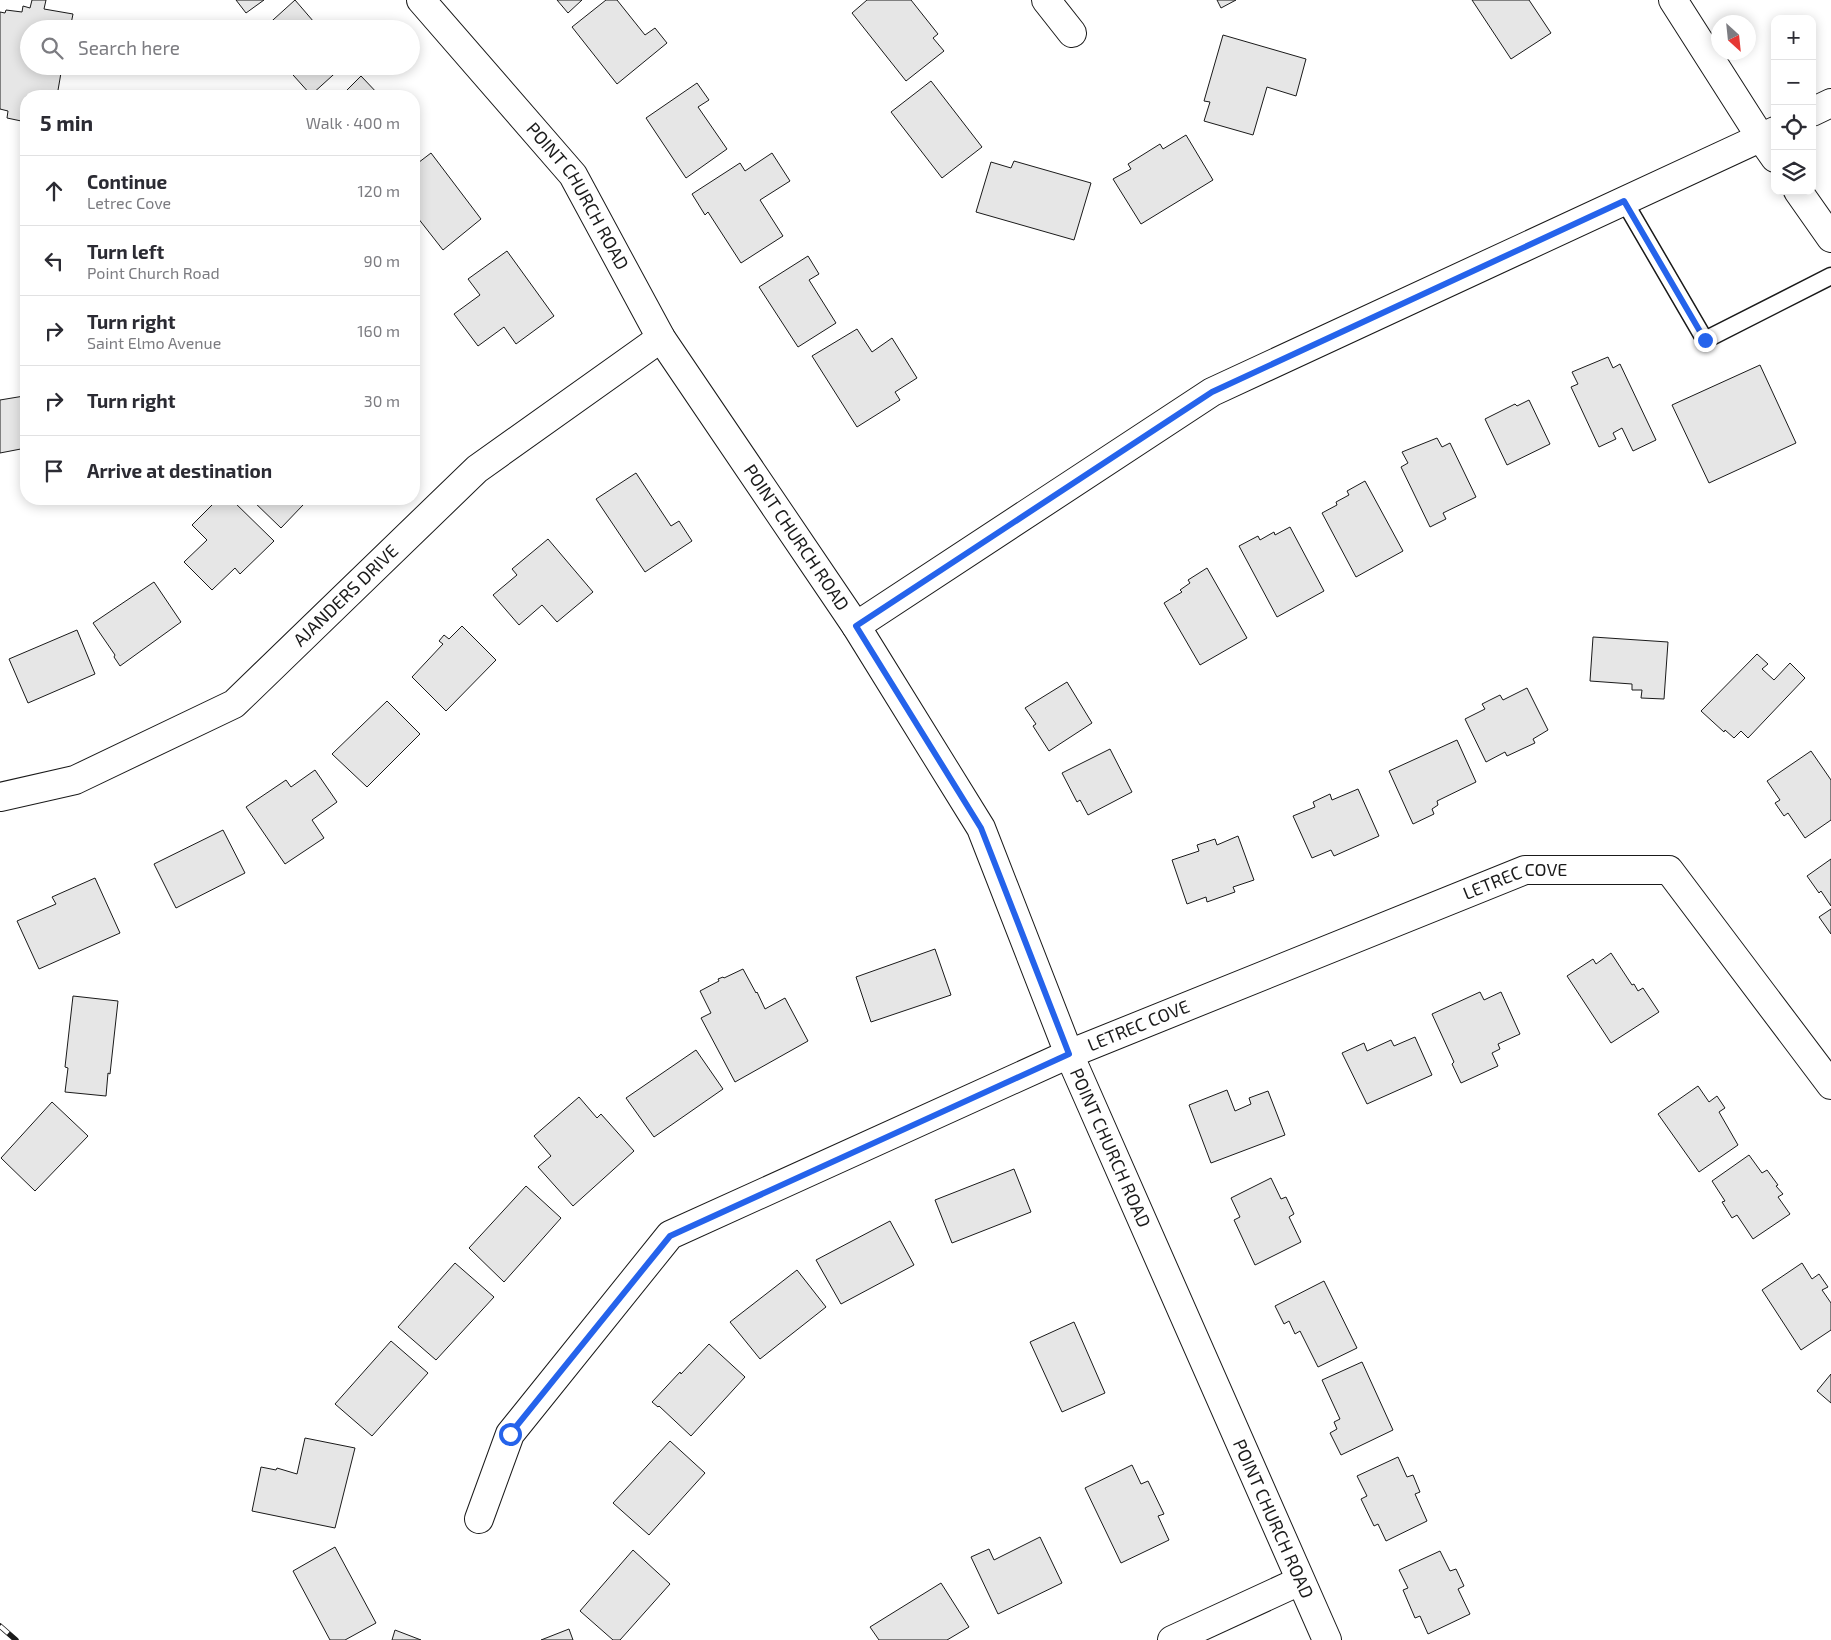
<!DOCTYPE html>
<meta charset="utf-8">
<style>
body{margin:0;font-family:"Exo 2",sans-serif;background:#f7f7f7;color:#2b2b33}
.controls{position:absolute;right:15px;top:15px;display:grid;overflow:hidden;border-radius:10px;box-shadow:0 2px 12px #0003}
.controls button{width:45px;height:45px;display:grid;place-items:center;padding:0;border:0;border-bottom:1px solid #e1e1e2;background:#fff;color:#2b2b33;font:25px sans-serif}
.compass{position:absolute;left:1711px;top:15px;width:45px;height:45px;border-radius:50%;background:#fff;box-shadow:0 2px 12px #0003;rotate:153deg}
.stop{position:absolute;width:15px;height:15px;margin:-11px;border:4px solid #2563eb;border-radius:50%;background:#fff}
.stop.end{background:#2563eb;border-color:#fff;box-shadow:0 1px 5px #0008}
.list{margin:0;padding:0;list-style:none}
h2{display:flex;justify-content:space-between;align-items:center;height:65px;margin:0;padding:0 20px;font-size:21px}
h2 small{font-size:16px;font-weight:400;color:#7c7c81}
.list li{display:grid;grid-template-columns:32px 1fr auto;gap:15px;align-items:center;box-sizing:border-box;height:70px;padding:0 20px;border-top:1px solid #e1e1e2}
.list b{display:block;font-size:19px;white-space:nowrap}
.list p{margin:0;font-size:16px;white-space:nowrap;color:#7c7c81}
.list em{font-size:16px;font-style:normal;color:#7c7c81}
.icon{flex:none;width:28px;height:28px;fill:none;stroke:currentColor;stroke-width:2;stroke-linecap:round;stroke-linejoin:round}
.map{position:relative;flex:none;width:1831px;height:1640px;overflow:hidden}
.search{position:absolute;background:#fff;box-shadow:0 2px 12px #0003;left:20px;top:20px;width:400px;height:55px;display:flex;align-items:center;gap:12px;box-sizing:border-box;padding:0 18px;border-radius:28px;color:#7c7c81;font-size:19px}
.panel{position:absolute;background:#fff;box-shadow:0 2px 12px #0003;left:20px;top:90px;width:400px;height:415px;border-radius:20px}
.map>svg:first-child{display:block}
.building{fill:#e6e6e6;stroke:#1a1a1a}
.lines{fill:none;stroke-linecap:round;stroke-linejoin:round}
.service-casing{stroke:#1a1a1a;stroke-width:19}
.minor-casing{stroke:#1a1a1a;stroke-width:30}
.tertiary-casing{stroke:#1a1a1a;stroke-width:30}
.service{stroke:#fff;stroke-width:16}
.minor{stroke:#fff;stroke-width:28}
.tertiary{stroke:#fff;stroke-width:28}
.rail-casing{stroke:#1a1a1a;stroke-width:5.5}
.rail{stroke:#fff;stroke-width:4;stroke-dasharray:11;stroke-linecap:butt}
.route{stroke:#2563eb;stroke-width:6}
.labels{text-anchor:middle;stroke-width:4;stroke-linejoin:round;paint-order:stroke}
.street-label{font-size:18px;fill:#1a1a1a;stroke:#fff}
</style>
<div class="map">
<svg width="1831" height="1640" viewBox="0 0 1831 1640">
<rect width="100%" height="100%" fill="#fff"/>
<!-- building -->
<path class="building" d="M32,0h14l-2,9 29,5 -3,15h-41v37h35l-2,1 -5,29h-31v26l-19,-4 1,-7 -8,-2v-97l5,1 1,-3 16,2 1,-6 7,2z
M236,0h28l-18,13z
M295,0l25,29h-57z
M557,0h25l-14,13z
M606,0h11l28,35 10,-7 12,15 -50,41 -45,-57z
M867,0h44l27,34 -5,4 11,13 -38,30 -54,-68z
M1217,0h19l-15,8z
M1472,0h57l22,33 -40,26z
M1223,35l83,24 -10,37 -29,-9 -14,48 -49,-14 6,-19 -6,-1z
M285,66h58l-32,29z
M361,76l19,20h-39z
M931,81l51,66 -40,31 -51,-66z
M697,83l12,17 -11,7 29,42 -41,29 -40,-60z
M1186,135l27,45 -72,44 -28,-45 18,-10 -3,-5 32,-20 3,5z
M431,153l50,66 -38,31 -29,-37v-47z
M772,153l18,28 -30,19 23,36 -42,27 -33,-51 -3,3 -13,-21 48,-31 5,8z
M1014,161l77,22 -17,57 -98,-28 15,-50 20,6z
M507,251l47,65 -38,28 -12,-17 -26,19 -24,-32 26,-19 -12,-16z
M808,256l11,18 -10,6 27,43 -38,24 -39,-60z
M857,329l15,23 20,-14 25,40 -22,14 5,8 -43,27 -45,-71z
M1608,357l5,11 7,-4 36,76 -23,11 -11,-23 -9,5 3,6 -17,8 -28,-60 7,-3 -6,-12z
M1760,365l36,78 -87,40 -37,-78z
M24,396l1,6 -2,1 3,18v27l-26,5v-53z
M1529,400l21,44 -43,21 -22,-46 30,-15 2,2z
M1437,438l5,9 8,-4 26,54 -33,16 3,6 -16,8 -29,-60 7,-4 -6,-11z
M636,473l35,53 8,-5 13,20 -47,31 -49,-73z
M1365,481l38,70 -47,26 -34,-64 15,-8 -1,-3 13,-7 -2,-4z
M218,499h13l43,42 -34,33 -5,-6 -23,22 -28,-28 23,-22 -15,-15z
M251,499h52l-3,3 3,3 -22,23z
M1290,527l34,64 -47,26 -38,-71 19,-10 2,4 14,-8 1,3z
M548,539l45,53 -36,30 -15,-17 -23,20 -26,-30 24,-20 -5,-6z
M1207,568l40,70 -47,27 -36,-62 18,-11 -2,-2 10,-7 -2,-3z
M154,582l27,40 -61,44 -6,-9 1,-2 -22,-32z
M462,626l34,34 -50,51 -34,-34 31,-33 -4,-3 5,-6 5,4z
M77,630l18,44 -67,29 -19,-44z
M1593,637l75,5 -4,57 -23,-1 1,-8h-10v-6l-42,-3z
M1757,654l11,10 -6,5 12,11 16,-17 15,15 -57,60 -7,-7 -7,7 -9,-8 -1,2 -23,-21z
M1067,682l25,41 -43,28 -16,-25 3,-2 -11,-16z
M1527,688l21,42 -15,9 2,4 -28,13 -2,-4 -19,10 -21,-43 20,-10 -3,-5 18,-9 3,5z
M387,701l33,33 -53,53 -35,-33z
M1457,740l19,42 -39,19 1,4 -6,4 2,5 -21,10 -24,-53z
M1110,749l22,43 -44,23 -8,-15 -3,2 -15,-29z
M1811,751l20,29v40l-26,18 -17,-25 -4,3 -9,-13 5,-3 -13,-19z
M315,770l22,32 -25,18 12,18 -39,26 -39,-57 40,-27 5,7z
M1358,789l21,47 -45,20 -3,-6 -19,8 -19,-42 22,-9 -2,-5 17,-8 2,6z
M223,830l22,43 -69,35 -22,-44z
M1238,836l16,44 -21,7 2,5 -28,10 -1,-5 -19,7 -15,-44 27,-9 -2,-6 18,-6 2,6z
M1831,859v47l-10,-15 -2,2 -12,-17z
M95,878l25,55 -81,36 -22,-48 39,-17 -4,-7z
M1831,909v25l-12,-17z
M935,949l16,46 -80,27 -15,-45z
M1611,953l21,32 2,-1 4,7 5,-3 16,24 -48,31 -44,-67 26,-17 3,5z
M743,969l13,24 1,-1 8,17 20,-11 23,43 -73,41 -34,-64 10,-5 -11,-22 19,-10 -1,-2 5,-2 1,1z
M1480,992l4,8 17,-8 19,42 -22,10 2,5 -8,4 6,13 -37,17 -9,-19 2,-2 -22,-48z
M73,996l45,5 -8,73 -2,-1 -2,23 -41,-4 3,-24 -3,-1z
M1415,1037l17,38 -65,29 -25,-51 22,-10 3,8 24,-11 3,6z
M696,1050l27,39 -69,48 -28,-39z
M1698,1086l11,16 8,-6 8,12 -6,4 19,33 -39,27 -41,-58z
M1227,1090l8,21 16,-7 -2,-6 19,-7 17,44 -74,28 -22,-58z
M579,1097l18,21 4,-4 33,37 -61,55 -35,-39 13,-11 -17,-20z
M52,1102l36,34 -53,55 -34,-33z
M1749,1155l13,18 5,-3 11,15 -2,1 7,8 -5,3 12,17 -37,25 -16,-24 -5,3 -10,-16 3,-1 -13,-20z
M1014,1169l17,43 -79,31 -17,-43z
M1271,1178l10,21 5,-2 8,17 -5,3 12,25 -46,23 -21,-45 6,-3 -9,-19z
M526,1186l35,32 -57,64 -35,-34z
M890,1221l24,44 -73,39 -25,-44z
M455,1263l39,34 -58,63 -38,-33z
M1802,1263l10,16 7,-5 9,13 -6,3 9,13v27l-30,20 -39,-60z
M797,1270l29,37 -66,52 -30,-37z
M1324,1281l33,67 -39,19 -18,-36 -5,3 -6,-13 -5,3 -9,-18z
M1074,1322l31,71 -43,19 -32,-70z
M391,1341l37,32 -56,63 -37,-32z
M709,1344l36,33 -54,59 -32,-30 -1,1 -6,-5 28,-30 1,2z
M1362,1362l31,68 -52,25 -11,-22 7,-4 -3,-7 6,-3 -18,-39z
M1831,1374v29l-14,-12z
M305,1438l50,10 -20,80 -83,-17 9,-44 15,3 1,-2 20,6z
M670,1441l35,32 -56,62 -36,-32z
M1398,1457l9,20 6,-2 7,17 -5,2 12,27 -41,20 -8,-17 -4,2 -13,-27 6,-3 -10,-20z
M1132,1465l9,19 7,-3 16,33 -6,2 11,24 -48,23 -36,-75z
M1040,1537l22,46 -64,31 -27,-57 18,-8 5,11z
M335,1547l41,76 -31,17h-15l-37,-69z
M633,1550l37,34 -50,56h-7l-33,-29z
M1440,1551l10,20 6,-2 8,17 -6,3 12,25 -42,20 -8,-18 -5,2 -12,-28 5,-2 -9,-18z
M941,1583l28,44 -22,13h-68l-9,-13z
M569,1629l4,11h-32z
M395,1630l26,10h-29z"/>
<g class="lines">
<!-- service casing -->
<g class="service-casing">
<path id="service" d="M1624,201l81,139 126,-64"/>
</g>
<!-- minor casing -->
<g class="minor-casing">
<g id="minor">
<path id="s1" d="M421,0l152,175 88,163 195,288"/>
<path d="M1046,0l26,33"/>
<path d="M1761,138l14,20"/>
<path d="M1798,191l33,47"/>
<path id="s2" d="M0,797l75,-17 159,-76 243,-235 184,-131"/>
<path id="s3" d="M479,1519l31,-85 160,-199 399,-181 456,-184h144l162,215"/>
<path d="M1172,1640l128,-59"/>
</g>
</g>
<!-- tertiary casing -->
<g class="tertiary-casing">
<path id="tertiary" d="M1673,0l88,138
M1812,112l19,-9
M1327,1640l-258,-586 -88,-226 -125,-202 356,-234 563,-261"/>
</g>
<!-- service -->
<use href="#service" class="service"/>
<!-- minor -->
<use href="#minor" class="minor"/>
<!-- tertiary -->
<use href="#tertiary" class="tertiary"/>
<!-- rail casing -->
<g class="rail-casing">
<path id="rail" d="M0,1626l16,14"/>
</g>
<!-- rail -->
<use href="#rail" class="rail"/>
</g>
<g class="lines">
<!-- route -->
<path class="route" d="M510,1434l160,-198 399,-182 -88,-226 -125,-202 356,-234 412,-191 81,139"/>
</g>
<g class="labels">
<!-- street labels -->
<g class="street-label">
<text dy="6" stroke="none"><textPath href="#s1" startOffset="252">POINT CHURCH ROAD</textPath></text>
<text dy="6" stroke="none"><textPath href="#s1" startOffset="658">POINT CHURCH ROAD</textPath></text>
<text dy="6" stroke="none"><textPath href="#s2" startOffset="409">AJANDERS DRIVE</textPath></text>
<text dy="6" stroke="none"><textPath href="#s3" startOffset="1264">LETREC COVE</textPath></text>
<text dy="6" stroke="none"><textPath href="#s3" startOffset="859">LETREC COVE</textPath></text>
<text transform="translate(1110 1148) rotate(66)" y="6">POINT CHURCH ROAD</text>
<text transform="translate(1273 1519) rotate(66)" y="6">POINT CHURCH ROAD</text>
</g>
</g>
</svg>
<div class="controls">
<button>+</button>
<button>−</button>
<button><svg class="icon" aria-label="locate" viewBox="0 0 24 24"><circle cx="12" cy="12" r="6"/><path d="M12 2v4M12 18v4M2 12h4M18 12h4"/></svg></button>
<button><svg class="icon" aria-label="layers" viewBox="0 0 24 24"><path d="M12 4l9 5-9 5-9-5zM3 14l9 5 9-5"/></svg></button>
</div>
<svg class="compass" viewBox="-18 -18 36 36"><path d="M0-13l5 13h-10z" fill="#e53935"/><path d="M0 13l5-13h-10z" fill="#7c7c81"/></svg>
<div class="stop" style="left:510px;top:1434px"></div>
<div class="stop end" style="left:1705px;top:340px"></div>
<div class="search"><svg class="icon" aria-label="search" viewBox="0 0 24 24"><circle cx="10" cy="10" r="6"/><path d="M15 15l6 6"/></svg>Search here</div>
<section class="panel">
<h2>5 min<small>Walk · 400 m</small></h2>
<ul class="list">
<li><svg class="icon" aria-label="ahead" viewBox="0 0 24 24"><path d="M12 20V5M6 11l6-6 6 6"/></svg><div><b>Continue</b><p>Letrec Cove</p></div><em>120 m</em></li>
<li><svg class="icon" aria-label="left" viewBox="0 0 24 24"><path d="M17 20v-9H6M10 6l-5 5 5 5"/></svg><div><b>Turn left</b><p>Point Church Road</p></div><em>90 m</em></li>
<li><svg class="icon" aria-label="right" viewBox="0 0 24 24"><path d="M7 20v-9h11M14 6l5 5-5 5"/></svg><div><b>Turn right</b><p>Saint Elmo Avenue</p></div><em>160 m</em></li>
<li><svg class="icon" aria-label="right" viewBox="0 0 24 24"><path d="M7 20v-9h11M14 6l5 5-5 5"/></svg><div><b>Turn right</b></div><em>30 m</em></li>
<li><svg class="icon" aria-label="arrive" viewBox="0 0 24 24"><path d="M6 21V4h12l-3 4 3 4H6"/></svg><div><b>Arrive at destination</b></div></li>
</ul>
</section>
</div>
